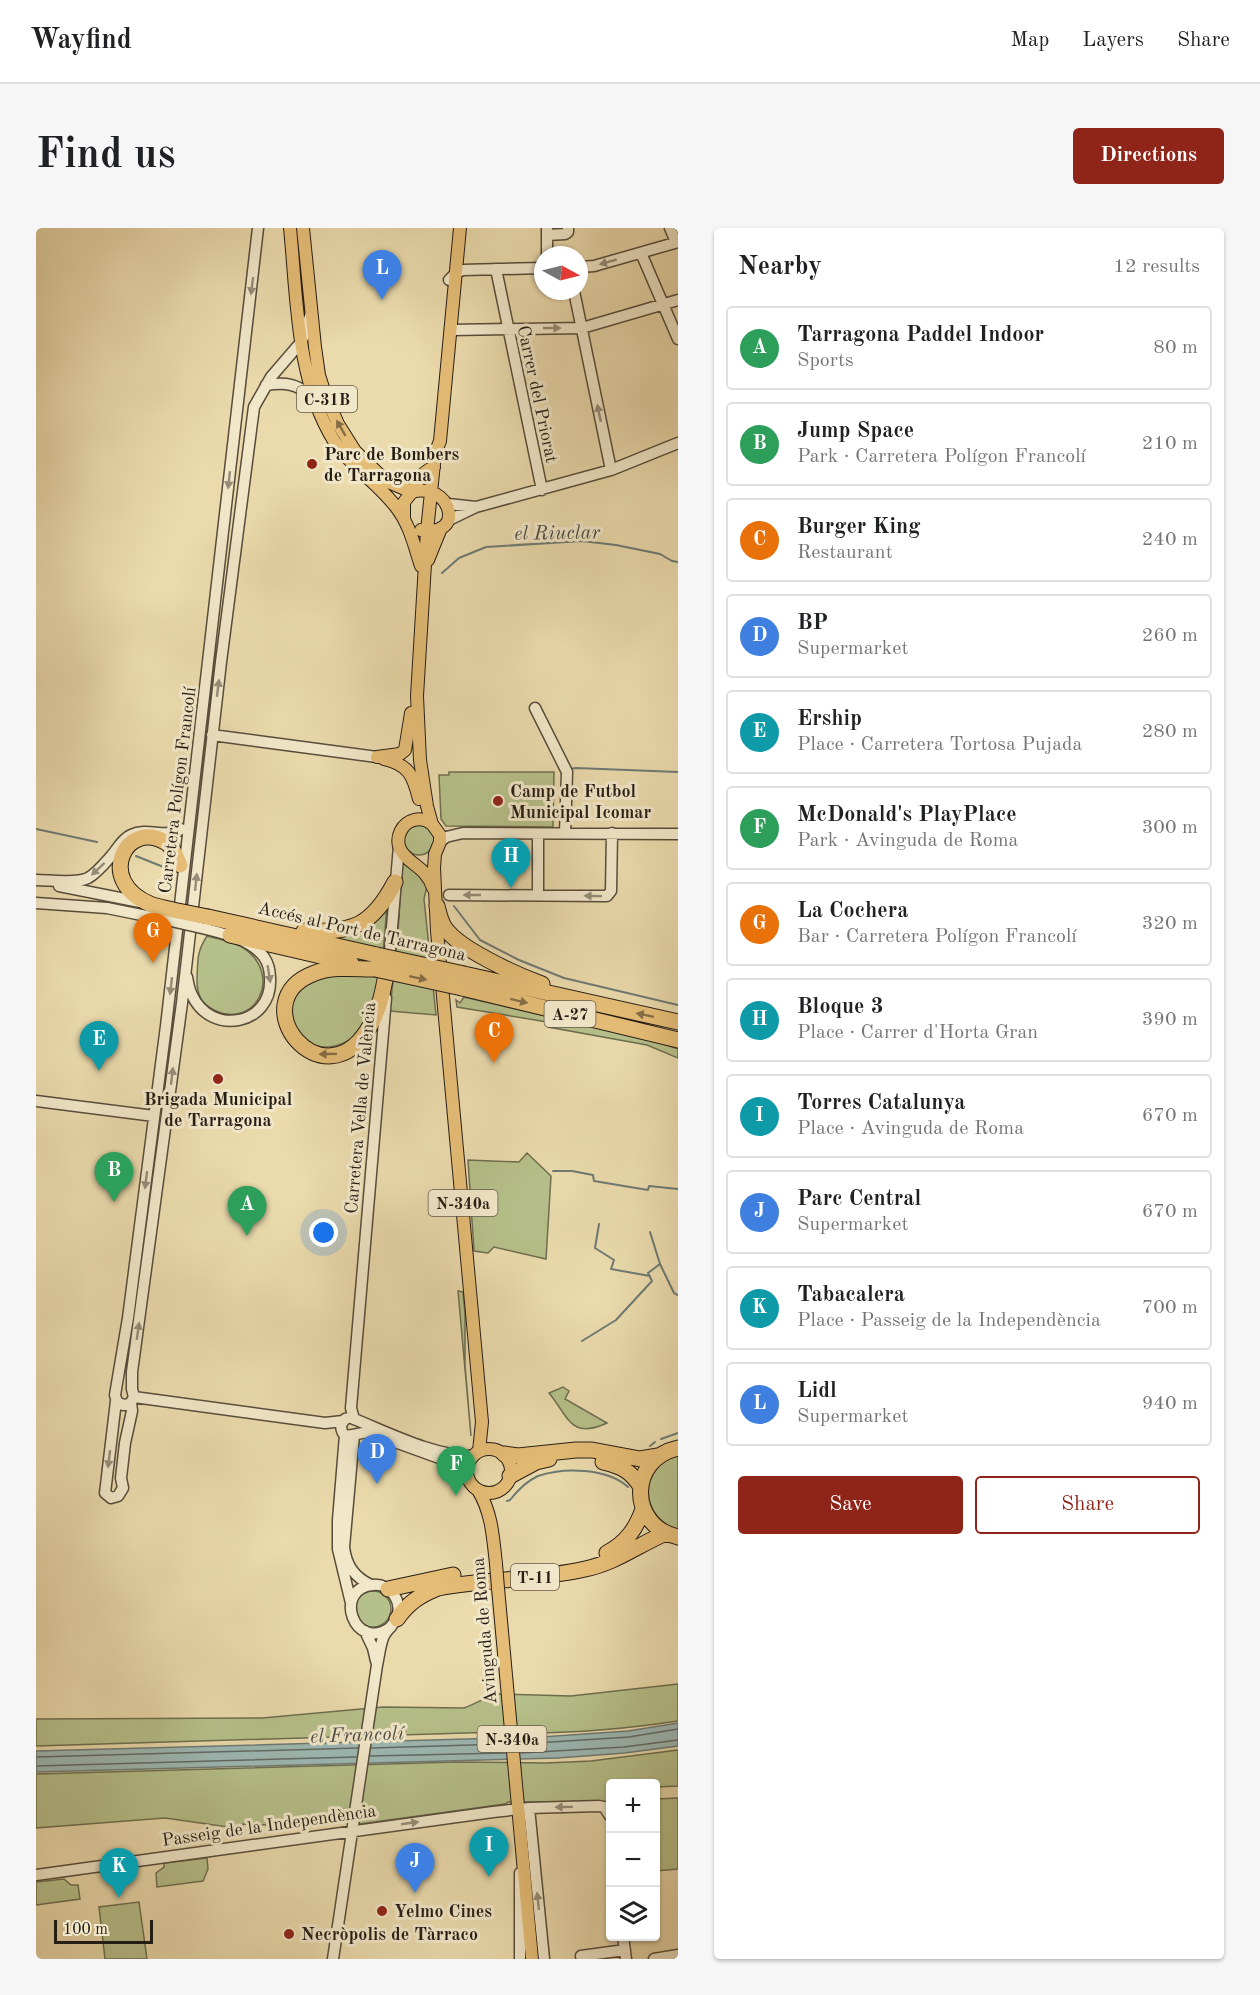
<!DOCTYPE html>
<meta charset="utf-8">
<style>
body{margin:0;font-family:"Old Standard TT",serif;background:#f6f6f6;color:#202124}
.controls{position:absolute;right:18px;bottom:18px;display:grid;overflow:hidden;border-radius:6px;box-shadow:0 2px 4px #0004}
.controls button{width:54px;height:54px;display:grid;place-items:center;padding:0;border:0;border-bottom:2px solid #e0e0e0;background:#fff;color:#202124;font:30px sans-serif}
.compass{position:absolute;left:498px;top:18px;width:54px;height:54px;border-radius:50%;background:#fff;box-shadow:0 2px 4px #0004;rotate:97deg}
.scale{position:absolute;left:18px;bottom:15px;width:99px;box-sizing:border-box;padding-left:6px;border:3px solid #261d15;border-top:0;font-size:16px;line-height:21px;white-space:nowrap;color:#261d15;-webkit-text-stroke:4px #f1e7c9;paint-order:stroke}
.you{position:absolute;left:288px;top:1005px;width:21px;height:21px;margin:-15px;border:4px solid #fff;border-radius:50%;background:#1a73e8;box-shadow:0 0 0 9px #1a73e833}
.badge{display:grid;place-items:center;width:39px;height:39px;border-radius:50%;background:#8f2418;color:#fff;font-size:20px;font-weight:700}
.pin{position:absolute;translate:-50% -50px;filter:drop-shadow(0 2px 3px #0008)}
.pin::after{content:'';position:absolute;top:32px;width:21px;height:18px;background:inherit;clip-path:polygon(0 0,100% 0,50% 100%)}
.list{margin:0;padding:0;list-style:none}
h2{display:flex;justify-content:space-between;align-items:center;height:78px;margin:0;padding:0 24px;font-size:26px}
h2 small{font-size:20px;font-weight:400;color:#757577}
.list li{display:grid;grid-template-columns:39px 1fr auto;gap:18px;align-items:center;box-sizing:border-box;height:84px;margin:0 12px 12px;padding:0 12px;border:2px solid #e0e0e0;border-radius:6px}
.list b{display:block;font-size:22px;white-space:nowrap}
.list p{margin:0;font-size:20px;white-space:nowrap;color:#757577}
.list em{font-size:20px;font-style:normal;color:#757577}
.actions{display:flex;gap:12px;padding:18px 24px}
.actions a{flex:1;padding:14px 0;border:2px solid #8f2418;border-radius:6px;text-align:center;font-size:21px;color:#8f2418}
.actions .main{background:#8f2418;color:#fff}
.icon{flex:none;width:33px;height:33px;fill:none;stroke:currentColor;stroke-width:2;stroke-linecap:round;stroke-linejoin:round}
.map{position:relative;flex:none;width:642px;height:1731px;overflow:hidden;border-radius:6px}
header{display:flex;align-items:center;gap:36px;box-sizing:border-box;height:84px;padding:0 30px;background:#fff;border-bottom:2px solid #e0e0e0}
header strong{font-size:28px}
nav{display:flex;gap:33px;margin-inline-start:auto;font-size:21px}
.intro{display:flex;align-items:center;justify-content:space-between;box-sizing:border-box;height:144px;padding:0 36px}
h1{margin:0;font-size:42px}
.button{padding:15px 27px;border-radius:6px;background:#8f2418;color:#fff;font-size:21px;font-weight:700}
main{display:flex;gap:36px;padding:0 36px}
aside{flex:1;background:#fff;border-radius:6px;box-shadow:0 2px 4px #0004}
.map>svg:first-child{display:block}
.green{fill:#b6c08a;stroke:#6e6e50;stroke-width:1.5}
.water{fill:#9cb8b4;stroke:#6d7a74;stroke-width:1.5}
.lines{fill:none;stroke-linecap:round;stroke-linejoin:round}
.shore{stroke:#616a64;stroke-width:1.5}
.stream{stroke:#6d7a74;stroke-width:2}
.minor-casing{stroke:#574c3b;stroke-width:13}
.major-casing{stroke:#261d15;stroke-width:14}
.highway-casing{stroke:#261d15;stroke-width:17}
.minor{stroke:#f1e7c9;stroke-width:10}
.major{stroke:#e5bd76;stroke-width:12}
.highway{stroke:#e5bd76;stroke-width:15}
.minor-bridge-casing{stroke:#574c3b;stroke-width:13;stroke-linecap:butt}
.major-bridge-casing{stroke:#261d15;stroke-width:14;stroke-linecap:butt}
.highway-bridge-casing{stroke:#261d15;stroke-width:17;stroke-linecap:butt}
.minor-bridge{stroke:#f1e7c9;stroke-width:10}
.major-bridge{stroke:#e5bd76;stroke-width:12}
.highway-bridge{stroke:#e5bd76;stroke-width:15}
.oneway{fill:#968c78}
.oneway2{fill:#866d46}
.poi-dot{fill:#8f2418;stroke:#f1e7c9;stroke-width:2}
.labels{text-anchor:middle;stroke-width:6;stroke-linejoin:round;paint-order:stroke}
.shield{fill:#f1e7c9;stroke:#635a4b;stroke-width:1.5}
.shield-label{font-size:16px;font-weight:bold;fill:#261d15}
.street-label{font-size:18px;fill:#261d15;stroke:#f1e7c9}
.poi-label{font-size:18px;font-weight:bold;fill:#261d15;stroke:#f1e7c9;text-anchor:start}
.water-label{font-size:20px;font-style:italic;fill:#494c45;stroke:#f1e7c9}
</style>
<header>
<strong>Wayfind</strong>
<nav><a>Map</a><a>Layers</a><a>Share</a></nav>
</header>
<div class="intro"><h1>Find us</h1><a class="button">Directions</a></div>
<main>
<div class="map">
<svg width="642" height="1731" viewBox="0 0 642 1731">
<rect width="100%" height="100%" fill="#eadaac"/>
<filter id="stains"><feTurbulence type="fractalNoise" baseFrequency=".00333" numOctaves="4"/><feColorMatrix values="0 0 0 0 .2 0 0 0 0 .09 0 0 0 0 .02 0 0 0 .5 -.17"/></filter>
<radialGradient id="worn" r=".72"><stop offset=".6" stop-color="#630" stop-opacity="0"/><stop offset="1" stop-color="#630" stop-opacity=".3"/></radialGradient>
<!-- green -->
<path class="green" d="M413,544h105l-1,55 -107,-1 -5,-7 -2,-44h10z
M368 612a15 15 0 1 1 30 0a15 15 0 1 1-30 0Z
M366,633l12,6 13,19 -3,13 12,116 -46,-4 9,-93z
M351,676c-3,39 -4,80 -21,117 -13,29 -58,38 -72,5 -3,-6 -2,-16 -3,-23l14,-20 31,-11 37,4 2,-28 -50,-11z
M171,708c10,3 26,5 35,11 43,27 13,84 -28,63 -13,-7 -17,-15 -17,-30 1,-19 -1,-27 10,-44z
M428,769l194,45 20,7v9l-31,-13 -99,-18 -1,-5 -90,-15 -1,-7 4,3z
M491,925l24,23 -5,83 -52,-12 -6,6 -14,-2 -6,-91 51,2z
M422,1063l5,1 2,23v50l6,71z
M527,1159l6,4 -4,8 42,24c-37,17 -38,-6 -58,-30z
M642,1226v77c-27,-11 -40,-40 -20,-65 4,-5 14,-9 20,-12z
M319 1381a18 18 0 1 1 36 0a18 18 0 1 1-36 0Z
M642,1456v37c-60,9 -119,14 -180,11l-462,14v-27l226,-1 121,-11 81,1c12,-4 21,-11 33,-14l74,2z
M642,1522v36l-22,1v-3h-46v18h-102l-3,2 -145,20 -14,-5 -48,7 -55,-2 -1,5 -77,-11 -129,10v-54l421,-12 89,1 45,-2z
M642,1570v71l-22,2v-72z
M171,1630l1,11 -5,12 -46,6 -1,-14 8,-6v-4z
M28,1651l7,6h7l2,14 -44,6v-23z
M103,1674l8,57h-42l-6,-52z"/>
<!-- water -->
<path class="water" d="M642,1495v23l-53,7 -67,5 -522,14v-21l505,-14 87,-6z"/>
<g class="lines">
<!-- shore -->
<path class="shore" d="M484,1516l109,-7 49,-8
M335,1520l134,-4
M485,1525l103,-6 54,-7
M334,1528l136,-3
M0,1529l322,-9
M0,1538l320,-9"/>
<!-- stream -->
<path class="stream" d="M406,345l17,-15 27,-11 96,-6 34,4 44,9 12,7 6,1
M534,541l6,-1 102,4
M0,601l61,13
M100,628l35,14
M418,678l26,34 39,20 45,18 114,27
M517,943h19l21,4 1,6 54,9 1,-4 29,3
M563,996l-4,24 19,12 -3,9 39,7
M614,1004l10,32 14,29 4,2
M546,1113l34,-21 36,-39 -4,-8 12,-9
M625,1211l17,-6
M614,1218l5,-4
M471,1273l3,-1c7,-9 17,-19 28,-24 26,-9 69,-8 90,11"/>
<!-- minor casing -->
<g class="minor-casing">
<path id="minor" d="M511,0v27
M634,0l6,14
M511,7l18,-1 3,-2v-4
M605,25l37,86
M543,39l15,-1 84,-24
M460,41l46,221
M413,52l7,-7 7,-3 80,-2
M538,63l37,179
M415,102l131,-2 96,-28
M230,157c21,-3 29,-1 47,11
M412,276l28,3
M413,292l27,-13 135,-37 67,-27
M499,480l32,64 -2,61
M176,507l165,22
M404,614l6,-5 17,-4 215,1
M0,652c14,0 40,4 52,-2 9,-5 17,-15 24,-23 6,-7 10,-16 19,-20 17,-8 36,4 50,-6
M23,658l81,16
M413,667l158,1 4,-5 1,-58
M502,667v-61
M0,675l71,5 64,13
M353,734l10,-116
M151,749c1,6 2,12 5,18 19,42 81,30 78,-17 0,-7 -2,-15 -6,-21 -13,-17 -38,-23 -58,-28
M0,873l118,15
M98,1169l-4,7 -7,1 -6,-3 -2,-7 13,-77 38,-292 92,-798
M98,1169l-2,-8v-17l50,-369 39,-341 33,-255 17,-30 31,-36 9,-28
M98,1169l191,26 18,-2
M80,1173l-11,92 6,5 7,-2 5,-8 -2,-10 4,-35 7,-32 -1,-9
M318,1191l-3,-11 35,-410
M309,1207l-7,85v29l13,54
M318,1207l-10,112c2,18 10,30 27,38
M431,1247l-14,-12 -83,-30c-14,-3 -28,12 -29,-8l4,-6c4,-1 4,-2 9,0 35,14 80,37 118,37
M329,1403l8,17 3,13
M493,1580l15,151
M484,1645v86
M0,1647l457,-63 36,-4 70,-2 5,1 6,9
M587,1708l3,23
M297,1731l44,-294c2,-9 3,-19 6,-27 2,-7 10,-12 13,-19 8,-16 -5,-36 -23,-34 -41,3 -19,69 18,42
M546,1731l-1,-3 44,-6
M618,1731l24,-4"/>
</g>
<!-- major casing -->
<g class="major-casing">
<path id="major" d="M254,0c7,69 6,152 44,213 17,26 44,42 62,66 14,18 18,38 25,59
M267,0l12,119 4,28 6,19 13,30 17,27 31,30 26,11
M424,0l-20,213 -5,13 -8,77 -10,165 3,64 7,46 5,18 8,11v7l-5,12 -1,14 3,63 45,491 -3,29
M377,264c3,-12 10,-20 21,-25
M368,290v-16l8,-10c39,-11 55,46 9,38
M392,332l13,-32
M341,529l23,-3 5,-4 6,-37
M348,531c25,6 29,16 35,40
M396,596c-5,-4 -11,-6 -18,-4 -12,3 -19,17 -14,29 7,15 26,17 33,39
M431 1243a22 22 0 1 1 44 0a22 22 0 1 1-44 0Z
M442,1262c14,23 15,47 18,74
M462,1360l34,371"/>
</g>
<!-- highway casing -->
<g class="highway-casing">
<path id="highway" d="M401,678c2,7 3,15 8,22 14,21 72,47 97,56
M137,682c-8,-2 -16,-3 -23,-6 -55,-23 -24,-85 15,-62 8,4 11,15 15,23
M172,689l169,38
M268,703c49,2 68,-5 91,-49
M194,707l121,28
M339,741c-19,0 -42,-3 -60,4 -76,28 9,134 55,53 11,-19 14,-41 18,-62
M428,746l214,48
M426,760l216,52
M642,1220c-50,11 -50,78 0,89
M468,1226l14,2 58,-6h16l48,9 18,-3
M567,1234c18,4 28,9 38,25
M474,1248l26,-14 13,-3
M571,1325c19,-10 29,-24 36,-44
M352,1361l65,-14
M361,1391c11,-16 23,-24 41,-31 49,-9 99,-8 147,-19 30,-6 53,-24 81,-36"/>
</g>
<!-- minor -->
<use href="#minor" class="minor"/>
<!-- major -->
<use href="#major" class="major"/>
<!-- highway -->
<use href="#highway" class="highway"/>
<!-- minor-bridge casing -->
<g class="minor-bridge-casing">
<path id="minor-bridge" d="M135,693l35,8"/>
</g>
<!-- major-bridge casing -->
<g class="major-bridge-casing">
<path id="major-bridge" d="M460,1336l2,24"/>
</g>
<!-- highway-bridge casing -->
<g class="highway-bridge-casing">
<path id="highway-bridge" d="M137,682l35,7
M341,727l87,19
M339,741l87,19"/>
</g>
<!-- minor-bridge -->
<use href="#minor-bridge" class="minor-bridge"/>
<!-- major-bridge -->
<use href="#major-bridge" class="major-bridge"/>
<!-- highway-bridge -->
<use href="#highway-bridge" class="highway-bridge"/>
</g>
<!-- one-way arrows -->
<defs><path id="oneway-solid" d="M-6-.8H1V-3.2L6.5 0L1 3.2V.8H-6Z" transform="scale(1.5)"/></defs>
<g class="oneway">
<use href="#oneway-solid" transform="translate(572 34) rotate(164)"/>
<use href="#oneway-solid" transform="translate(216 58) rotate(97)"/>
<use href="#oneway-solid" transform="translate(516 100)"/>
<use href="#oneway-solid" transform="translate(563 185) rotate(-102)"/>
<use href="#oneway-solid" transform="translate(193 252) rotate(96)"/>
<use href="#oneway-solid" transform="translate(182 460) rotate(-83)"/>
<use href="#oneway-solid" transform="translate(62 641) rotate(137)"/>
<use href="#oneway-solid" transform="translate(160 654) rotate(-84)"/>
<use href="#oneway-solid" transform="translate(436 667) rotate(180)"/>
<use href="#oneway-solid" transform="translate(557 668) rotate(-179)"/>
<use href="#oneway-solid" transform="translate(233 746) rotate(81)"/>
<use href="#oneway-solid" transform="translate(135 758) rotate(97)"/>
<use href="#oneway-solid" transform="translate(136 848) rotate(-83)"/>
<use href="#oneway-solid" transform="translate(110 952) rotate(97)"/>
<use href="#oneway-solid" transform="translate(102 1103) rotate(-82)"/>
<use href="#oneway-solid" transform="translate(73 1231) rotate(97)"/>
<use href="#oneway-solid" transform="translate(528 1579) rotate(179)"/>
<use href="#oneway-solid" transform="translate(374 1595) rotate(-8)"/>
<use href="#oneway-solid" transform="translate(502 1673) rotate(-96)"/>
</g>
<g class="oneway2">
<use href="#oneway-solid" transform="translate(305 200) rotate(-120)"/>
<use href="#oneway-solid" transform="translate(382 750) rotate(12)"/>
<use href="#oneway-solid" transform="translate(483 773) rotate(14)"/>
<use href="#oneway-solid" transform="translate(609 787) rotate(-168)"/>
<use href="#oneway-solid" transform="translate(292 826) rotate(179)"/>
</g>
<!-- markers -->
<g class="poi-dot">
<circle cx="276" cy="236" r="6"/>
<circle cx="462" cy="573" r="6"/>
<circle cx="182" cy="851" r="6"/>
<circle cx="346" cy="1683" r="6"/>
<circle cx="253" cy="1706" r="6"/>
</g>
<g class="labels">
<!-- shield labels -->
<g class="shield">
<rect x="261" y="158" width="60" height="26" rx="4.5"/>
<rect x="508.5" y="773" width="51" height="26" rx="4.5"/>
<rect x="392.5" y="962" width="69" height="26" rx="4.5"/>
<rect x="475" y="1336" width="48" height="26" rx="4.5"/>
<rect x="441.5" y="1498" width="69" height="26" rx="4.5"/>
</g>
<g class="shield-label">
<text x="291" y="177">C-31B</text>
<text x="534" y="792">A-27</text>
<text x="427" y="981">N-340a</text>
<text x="499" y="1355">T-11</text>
<text x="476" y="1517">N-340a</text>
</g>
<!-- street labels -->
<g class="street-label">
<text transform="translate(502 166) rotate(78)" y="6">Carrer del Priorat</text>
<text transform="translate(141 562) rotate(-83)" y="6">Carretera Polígon Francolí</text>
<text transform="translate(326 703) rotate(13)" y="6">Accés al Port de Tarragona</text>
<text transform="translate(324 880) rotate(-85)" y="6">Carretera Vella de València</text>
<text transform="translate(448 1403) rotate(-95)" y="6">Avinguda de Roma</text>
<text transform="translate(233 1597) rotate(-8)" y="6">Passeig de la Independència</text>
</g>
<!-- poi labels -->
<g class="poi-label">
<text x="288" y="232">Parc de Bombers<tspan x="288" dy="21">de Tarragona</tspan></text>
<text x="474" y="569">Camp de Futbol<tspan x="474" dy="21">Municipal Icomar</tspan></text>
<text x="182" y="877" text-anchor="middle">Brigada Municipal<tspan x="182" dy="21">de Tarragona</tspan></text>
<text x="358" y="1689">Yelmo Cines</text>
<text x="265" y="1712">Necròpolis de Tàrraco</text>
</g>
<!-- water labels -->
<g class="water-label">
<text transform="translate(521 304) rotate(-1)" y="7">el Riuclar</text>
<text transform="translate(321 1506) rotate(-2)" y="7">el Francolí</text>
</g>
</g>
<rect width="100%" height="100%" filter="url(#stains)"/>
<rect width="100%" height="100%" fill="url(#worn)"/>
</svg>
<div class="controls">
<button>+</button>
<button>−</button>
<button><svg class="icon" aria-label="layers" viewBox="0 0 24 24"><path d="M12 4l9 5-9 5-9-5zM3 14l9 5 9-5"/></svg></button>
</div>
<svg class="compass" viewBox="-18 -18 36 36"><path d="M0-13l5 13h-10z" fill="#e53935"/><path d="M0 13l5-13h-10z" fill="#757577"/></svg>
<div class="scale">100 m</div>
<div class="you"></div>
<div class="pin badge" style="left:211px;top:1008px;background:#2e9e5b">A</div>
<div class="pin badge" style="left:78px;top:974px;background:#2e9e5b">B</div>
<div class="pin badge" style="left:458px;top:835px;background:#e8710a">C</div>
<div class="pin badge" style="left:341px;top:1256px;background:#3f7fe0">D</div>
<div class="pin badge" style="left:63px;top:843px;background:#0f9aa8">E</div>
<div class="pin badge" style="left:420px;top:1268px;background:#2e9e5b">F</div>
<div class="pin badge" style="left:117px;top:735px;background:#e8710a">G</div>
<div class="pin badge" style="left:475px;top:660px;background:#0f9aa8">H</div>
<div class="pin badge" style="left:453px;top:1649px;background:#0f9aa8">I</div>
<div class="pin badge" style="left:379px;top:1665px;background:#3f7fe0">J</div>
<div class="pin badge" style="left:83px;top:1670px;background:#0f9aa8">K</div>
<div class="pin badge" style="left:346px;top:72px;background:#3f7fe0">L</div>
</div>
<aside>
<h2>Nearby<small>12 results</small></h2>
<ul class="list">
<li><span class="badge" style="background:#2e9e5b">A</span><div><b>Tarragona Paddel Indoor</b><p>Sports</p></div><em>80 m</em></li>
<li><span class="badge" style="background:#2e9e5b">B</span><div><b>Jump Space</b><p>Park · Carretera Polígon Francolí</p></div><em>210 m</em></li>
<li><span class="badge" style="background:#e8710a">C</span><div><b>Burger King</b><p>Restaurant</p></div><em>240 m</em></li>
<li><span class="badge" style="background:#3f7fe0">D</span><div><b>BP</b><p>Supermarket</p></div><em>260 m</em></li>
<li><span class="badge" style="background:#0f9aa8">E</span><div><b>Ership</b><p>Place · Carretera Tortosa Pujada</p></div><em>280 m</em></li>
<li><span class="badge" style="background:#2e9e5b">F</span><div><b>McDonald's PlayPlace</b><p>Park · Avinguda de Roma</p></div><em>300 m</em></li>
<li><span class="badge" style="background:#e8710a">G</span><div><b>La Cochera</b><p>Bar · Carretera Polígon Francolí</p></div><em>320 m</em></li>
<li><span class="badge" style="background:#0f9aa8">H</span><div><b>Bloque 3</b><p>Place · Carrer d'Horta Gran</p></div><em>390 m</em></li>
<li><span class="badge" style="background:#0f9aa8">I</span><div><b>Torres Catalunya</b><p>Place · Avinguda de Roma</p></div><em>670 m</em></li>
<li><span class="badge" style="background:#3f7fe0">J</span><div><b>Parc Central</b><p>Supermarket</p></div><em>670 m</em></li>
<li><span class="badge" style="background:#0f9aa8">K</span><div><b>Tabacalera</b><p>Place · Passeig de la Independència</p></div><em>700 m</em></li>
<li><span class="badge" style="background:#3f7fe0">L</span><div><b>Lidl</b><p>Supermarket</p></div><em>940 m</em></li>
</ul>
<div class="actions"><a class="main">Save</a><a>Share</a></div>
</aside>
</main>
